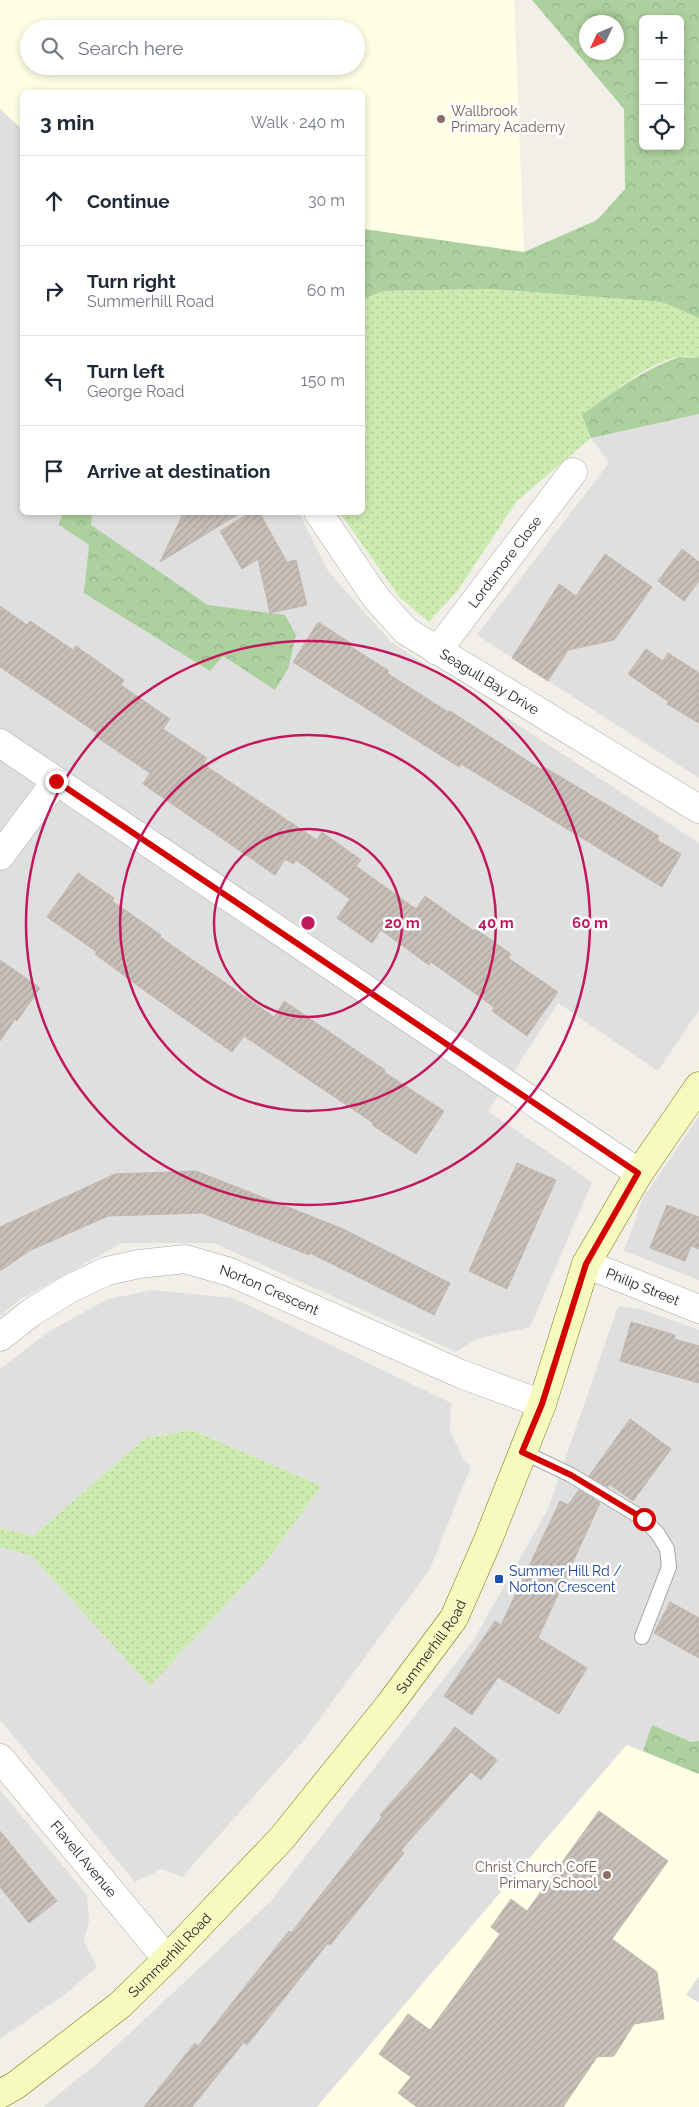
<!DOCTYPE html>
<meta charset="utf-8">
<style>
body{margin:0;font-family:Raleway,sans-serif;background:#f6f6f7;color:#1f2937}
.controls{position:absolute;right:15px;top:15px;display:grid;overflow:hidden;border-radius:8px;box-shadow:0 2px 8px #0003}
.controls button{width:45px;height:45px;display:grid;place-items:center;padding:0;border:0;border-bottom:1px solid #e0e1e3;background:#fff;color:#1f2937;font:25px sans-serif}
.compass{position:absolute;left:579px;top:15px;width:45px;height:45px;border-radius:50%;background:#fff;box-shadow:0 2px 8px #0003;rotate:226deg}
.stop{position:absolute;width:15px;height:15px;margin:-11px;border:4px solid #d40000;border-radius:50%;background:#fff}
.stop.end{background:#d40000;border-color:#fff;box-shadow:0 1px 5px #0008}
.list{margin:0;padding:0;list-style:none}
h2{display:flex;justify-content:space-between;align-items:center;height:65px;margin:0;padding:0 20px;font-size:21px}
h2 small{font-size:16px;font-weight:400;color:#747a83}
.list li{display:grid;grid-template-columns:32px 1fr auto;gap:15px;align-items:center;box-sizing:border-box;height:90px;padding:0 20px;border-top:1px solid #e0e1e3}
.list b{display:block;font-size:19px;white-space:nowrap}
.list p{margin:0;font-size:16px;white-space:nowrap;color:#747a83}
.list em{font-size:16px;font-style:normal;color:#747a83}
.icon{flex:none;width:28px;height:28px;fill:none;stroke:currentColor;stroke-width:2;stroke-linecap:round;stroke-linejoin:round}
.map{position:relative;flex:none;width:699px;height:2107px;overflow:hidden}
.search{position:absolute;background:#fff;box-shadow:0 2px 8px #0003;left:20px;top:20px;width:345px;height:55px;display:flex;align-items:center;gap:12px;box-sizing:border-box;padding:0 18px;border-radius:28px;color:#747a83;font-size:19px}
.panel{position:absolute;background:#fff;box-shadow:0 2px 8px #0003;left:20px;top:90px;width:345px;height:425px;border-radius:8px}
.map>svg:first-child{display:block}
.residential{fill:#e0dfdf}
.education{fill:#ffffe5;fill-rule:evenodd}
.grass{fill:url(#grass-dots)}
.forest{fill:url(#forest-crowns);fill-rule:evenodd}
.building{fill:url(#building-hatch);stroke:#c4b6ab}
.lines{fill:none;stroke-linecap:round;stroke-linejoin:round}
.service-casing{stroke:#a9a9a9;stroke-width:16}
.minor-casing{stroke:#a9a9a9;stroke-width:29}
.secondary-casing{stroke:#707d05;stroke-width:29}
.service{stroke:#fff;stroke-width:14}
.minor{stroke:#fff;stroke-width:28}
.secondary{stroke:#f7fabf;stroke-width:28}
.route{stroke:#d40000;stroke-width:6}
.ring{fill:none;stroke:#c2185b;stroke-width:2.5}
.education-dot{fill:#8d6e63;stroke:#fff;stroke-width:2}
.transit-dot{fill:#1a4fb4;stroke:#fff;stroke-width:2}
.labels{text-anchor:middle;stroke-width:5;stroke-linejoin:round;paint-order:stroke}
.education-label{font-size:14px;fill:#785e54;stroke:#fff;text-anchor:start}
.street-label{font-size:14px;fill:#222;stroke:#fff}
.transit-label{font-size:14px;fill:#164399;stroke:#fff;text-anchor:start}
.centre{fill:#c2185b;stroke:#fff;stroke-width:2.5}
.ring-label{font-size:15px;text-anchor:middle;font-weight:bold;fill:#c2185b;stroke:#fff;stroke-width:5;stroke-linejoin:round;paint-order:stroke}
</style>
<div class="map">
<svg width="699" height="2107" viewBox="0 0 699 2107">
<defs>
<pattern id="grass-dots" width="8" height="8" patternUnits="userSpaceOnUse" patternTransform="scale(1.25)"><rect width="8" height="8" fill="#cdebb0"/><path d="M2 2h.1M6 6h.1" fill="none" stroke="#b0c997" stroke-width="1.8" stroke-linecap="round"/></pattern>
<pattern id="forest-crowns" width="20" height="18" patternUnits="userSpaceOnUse" patternTransform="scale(1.25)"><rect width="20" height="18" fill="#add19e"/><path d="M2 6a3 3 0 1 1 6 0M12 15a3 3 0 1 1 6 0" fill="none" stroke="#95b388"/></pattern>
<pattern id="building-hatch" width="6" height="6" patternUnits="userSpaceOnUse" patternTransform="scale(1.25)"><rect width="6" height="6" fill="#c7bfb8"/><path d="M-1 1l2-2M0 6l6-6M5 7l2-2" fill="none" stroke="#aba49e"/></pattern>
</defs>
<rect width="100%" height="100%" fill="#f2efe9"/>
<!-- residential -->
<path class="residential" d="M0,109l22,20v383l277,1 29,58 63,71 308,201v167l-41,61 -100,-68 -70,108 104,71 -62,145 -53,12 -21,13 -242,-109h-92l-101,56 -21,17z
M699,414v364l-222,-143 132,-172 -18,-25z
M699,1116v164l-75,-29 19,-53z
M153,1290l80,8 218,105 -1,27 13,29 8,7 -41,103 -127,172 -121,136 -20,-8 -27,13 -135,-162v-173l32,9 118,130 115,-123 57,-77 -130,-56 -47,8 -112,98 -33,-8v-159l48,-37 60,-33z
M618,1306l22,3 59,21v444l-73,-29 -309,362h-274l56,-45 172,-161 202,-260 75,-132z
M0,1790l87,105 2,26 -5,20 13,26 -33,28 -64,44z
M699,1976v27l-14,-8z"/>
<!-- education -->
<path class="education" d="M0,0h514l10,252 -161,-23 -1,-137h-340v37l-22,-20zM29,29h327v37h-327z
M627,1745l72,29v202l-13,19 13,8v104h-382z"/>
<!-- grass -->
<path class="grass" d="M490,289l172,13 37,16v40c-6,-1 -14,-2 -20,-1 -29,4 -73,40 -97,58l9,23 -74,63 -59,89 -29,32 -29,-24 -60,-85 22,-1 1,-213 20,-8z
M192,1430l130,56 -57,77 -115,123 -118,-130 -32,-9v-19l33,8 112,-98z"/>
<!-- forest -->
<path class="forest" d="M532,0h167v318l-37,-16 -172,-13 -107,2 -20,8v-70l161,23 73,-32 28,-31 -1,-80zM643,19h37v127h-37zM616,22v30h-30v-30z
M679,357l20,1v56l-108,24 -9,-23c30,-23 61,-45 97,-58z
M62,513h30l-1,12 117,80 77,10 11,20 -8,34 -13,21 -52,-34 -13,15 -126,-78 5,-48 -30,-20z
M652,1725l39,17 8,-1v33l-56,-23z"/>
<!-- building -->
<path class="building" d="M184,512h58l-82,50z
M247,512h12l28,50 9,-2 11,45 -37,8 -12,-54 -16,10 -22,-38 28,-17z
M682,549l17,13v19l-15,20 -26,-20z
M605,554l47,33 -38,53 -46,10 -20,31 -36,-23 47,-74 17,12z
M0,606l27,19 3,-4 43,29 3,-4 48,34 -3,5 49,34 -7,10 44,29 -4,6 114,76 5,-8 39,28 -5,6 60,43 9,-13 49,35 2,-2 35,25 -3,4 50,34 -31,44 -35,-25 2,-4 -63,-45 -2,3 -48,-35 -9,13 -35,-25 13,-19 -54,-39 -3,4 -8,-5 -10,16 -132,-91 7,-11 -55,-37 2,-3 -97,-66z
M318,622l34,22 -2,2 39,25 -2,2 61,39 2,-1 92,59 2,-3 115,69 -2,4 24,14 -19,33 -201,-123 -2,3 -166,-105z
M646,649l17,12 5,-8 31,20v50l-32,-19 2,-2 -41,-28z
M78,873l36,25 -2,3 49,34 -1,2 114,80 10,-16 101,69 -1,2 60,39 -28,43 -44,-29 1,-2 -129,-87 -12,16 -87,-61 -50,-37 2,-2 -50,-35z
M0,960l40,28 -23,33 -2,-2 -15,22z
M517,1163l39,17 -49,109 -38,-18z
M196,1171l145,57 109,55 -16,32 -124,-62 -1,2 -107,-42 -94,3 -79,35 -29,20v-44l115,-53z
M667,1205l32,12v32l-8,-3 -6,15 -35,-13z
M631,1322l44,13 -1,4 25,7v37l-79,-22z
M630,1419l41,30 -38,52 -24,-17 -1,3 -19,-11z
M579,1490l21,13 -62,135 49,30 -28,46 -61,-37 -26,38 -28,-19 51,-75 6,4 59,-124 8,4z
M670,1602l29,16v40l-45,-25z
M455,1727l42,33 -16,20 -10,-8 -70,78 3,3 -74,92 -2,-2 -81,102 -3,-3 -52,65h-48l51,-64 3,3 91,-115 2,2 91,-116 -2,-2 47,-53z
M599,1811l69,50 -56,78 45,33 7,47 -30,5 -20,32 -17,1 -34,50h-146l-19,-14 13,-16 -32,-23 29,-40 22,16 70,-96 -9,-7 20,-28 16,12z
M0,1831l57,70 -28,22 -29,-36z"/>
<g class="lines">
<!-- service casing -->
<g class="service-casing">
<path id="service" d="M523,1452l48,23 73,44 14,15 9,15 2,18 -27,70"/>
</g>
<!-- minor casing -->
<g class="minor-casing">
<g id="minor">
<path id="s1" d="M318,512l58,86 30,33 293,178"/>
<path id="s2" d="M437,651l136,-179"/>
<path d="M0,743l639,430"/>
<path d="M0,856l56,-75"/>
<path id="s3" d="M586,1264l113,45"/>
<path id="s4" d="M0,1337l32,-25 39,-24 36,-17 32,-7 46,-5 45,13 231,102 81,30"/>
<path id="s5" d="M0,1758l167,201"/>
</g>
</g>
<!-- secondary casing -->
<g class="secondary-casing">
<g id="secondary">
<path id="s6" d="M0,2094l16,-9 104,-80 47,-46 115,-121 108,-134 64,-86 34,-78 54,-136 44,-140 53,-91 60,-87"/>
</g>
</g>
<!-- service -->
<use href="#service" class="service"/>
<!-- minor -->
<use href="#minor" class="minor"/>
<!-- secondary -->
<use href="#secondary" class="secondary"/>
</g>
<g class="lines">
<!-- route -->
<path class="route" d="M56,781l582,392 -52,91 -44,140 -20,48 49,23 73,44"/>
</g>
<!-- distance rings -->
<g class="ring">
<circle cx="308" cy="923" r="94"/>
<circle cx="308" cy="923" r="188"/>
<circle cx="308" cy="923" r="282"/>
</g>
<!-- markers -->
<g class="education-dot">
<circle cx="441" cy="119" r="5"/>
<circle cx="607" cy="1875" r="5"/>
</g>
<rect class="transit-dot" x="494" y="1574" width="10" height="10" rx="2.5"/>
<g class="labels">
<!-- education labels -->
<g class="education-label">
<text x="451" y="116">Wallbrook<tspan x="451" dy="16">Primary Academy</tspan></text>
<text x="597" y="1872" text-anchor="end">Christ Church CofE<tspan x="597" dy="16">Primary School</tspan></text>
</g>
<!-- street labels -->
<g class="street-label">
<text dy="5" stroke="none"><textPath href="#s2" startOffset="112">Lordsmore Close</textPath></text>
<text dy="5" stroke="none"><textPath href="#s1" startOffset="246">Seagull Bay Drive</textPath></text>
<text dy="5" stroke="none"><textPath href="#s3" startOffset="61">Philip Street</textPath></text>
<text dy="5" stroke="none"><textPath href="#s4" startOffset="295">Norton Crescent</textPath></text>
<text dy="5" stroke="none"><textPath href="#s6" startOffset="625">Summerhill Road</textPath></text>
<text dy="5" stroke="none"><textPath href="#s5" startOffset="131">Flavell Avenue</textPath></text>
<text dy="5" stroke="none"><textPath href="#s6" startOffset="220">Summerhill Road</textPath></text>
</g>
<!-- transit labels -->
<g class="transit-label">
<text x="509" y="1576">Summer Hill Rd /<tspan x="509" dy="16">Norton Crescent</tspan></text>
</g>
</g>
<circle cx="308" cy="923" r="8" class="centre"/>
<g class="ring-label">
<text x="402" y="928">20 m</text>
<text x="496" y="928">40 m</text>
<text x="590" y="928">60 m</text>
</g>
</svg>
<div class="controls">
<button>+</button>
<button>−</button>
<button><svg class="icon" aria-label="locate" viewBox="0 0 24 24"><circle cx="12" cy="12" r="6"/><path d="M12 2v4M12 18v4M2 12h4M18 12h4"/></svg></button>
</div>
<svg class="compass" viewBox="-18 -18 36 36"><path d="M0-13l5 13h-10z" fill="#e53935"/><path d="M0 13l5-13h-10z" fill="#747a83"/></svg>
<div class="stop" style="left:644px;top:1519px"></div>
<div class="stop end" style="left:56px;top:781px"></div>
<div class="search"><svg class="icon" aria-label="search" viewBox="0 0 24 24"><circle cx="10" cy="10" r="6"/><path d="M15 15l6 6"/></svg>Search here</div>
<section class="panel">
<h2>3 min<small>Walk · 240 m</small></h2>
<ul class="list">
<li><svg class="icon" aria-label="ahead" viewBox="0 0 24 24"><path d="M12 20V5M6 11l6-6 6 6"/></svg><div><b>Continue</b></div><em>30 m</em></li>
<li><svg class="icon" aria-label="right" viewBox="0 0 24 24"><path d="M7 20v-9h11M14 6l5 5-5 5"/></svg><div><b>Turn right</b><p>Summerhill Road</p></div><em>60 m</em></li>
<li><svg class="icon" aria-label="left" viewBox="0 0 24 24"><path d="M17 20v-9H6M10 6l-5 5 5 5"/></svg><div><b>Turn left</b><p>George Road</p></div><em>150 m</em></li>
<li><svg class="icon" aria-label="arrive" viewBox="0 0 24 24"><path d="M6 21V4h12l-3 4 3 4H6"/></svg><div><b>Arrive at destination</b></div></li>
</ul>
</section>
</div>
